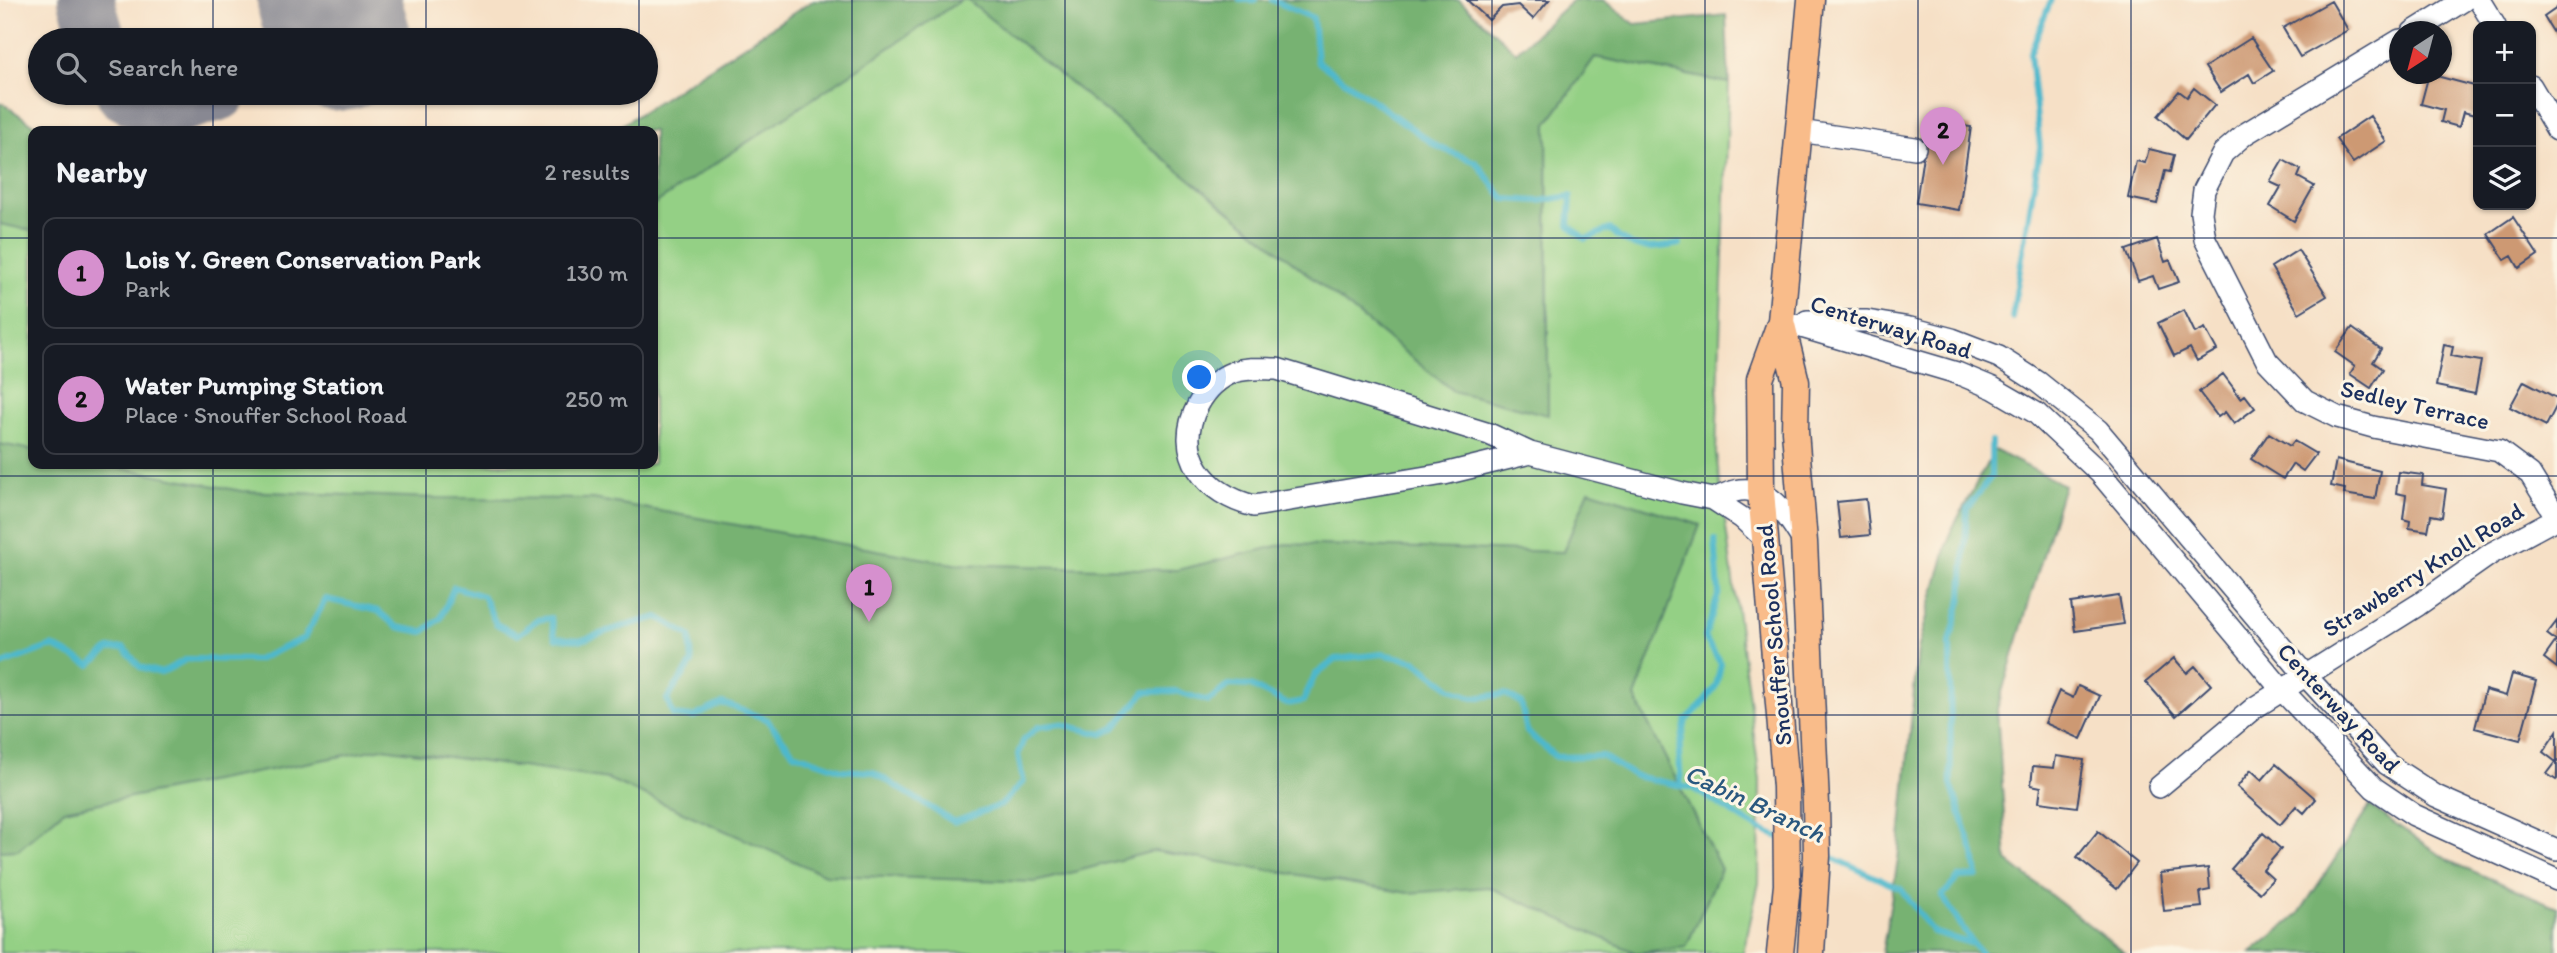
<!DOCTYPE html>
<meta charset="utf-8">
<style>
body{margin:0;font-family:Itim,sans-serif;background:#242831;color:#f1f3f6}
.controls{position:absolute;right:21px;top:21px;display:grid;overflow:hidden;border-radius:14px;box-shadow:0 2px 5px #0004}
.controls button{width:63px;height:63px;display:grid;place-items:center;padding:0;border:0;border-bottom:2px solid #363941;background:#171b24;color:#f1f3f6;font:35px sans-serif}
.compass{position:absolute;left:2389px;top:21px;width:63px;height:63px;border-radius:50%;background:#171b24;box-shadow:0 2px 5px #0004;rotate:216deg}
.you{position:absolute;left:1200px;top:378px;width:24px;height:24px;margin:-18px;border:5px solid #fff;border-radius:50%;background:#1a73e8;box-shadow:0 0 0 10px #1a73e833}
.badge{display:grid;place-items:center;width:46px;height:46px;border-radius:50%;background:#d690ce;color:#111;font-size:23px;font-weight:700}
.pin{position:absolute;translate:-50% -58px;filter:drop-shadow(0 2px 4px #0008)}
.pin::after{content:'';position:absolute;top:37px;width:24px;height:21px;background:inherit;clip-path:polygon(0 0,100% 0,50% 100%)}
.list{margin:0;padding:0;list-style:none}
h2{display:flex;justify-content:space-between;align-items:center;height:91px;margin:0;padding:0 28px;font-size:30px}
h2 small{font-size:23px;font-weight:400;color:#9ea1a6}
.list li{display:grid;grid-template-columns:46px 1fr auto;gap:21px;align-items:center;box-sizing:border-box;height:112px;margin:0 14px 14px;padding:0 14px;border:2px solid #363941;border-radius:14px}
.list b{display:block;font-size:26px;white-space:nowrap}
.list p{margin:0;font-size:23px;white-space:nowrap;color:#9ea1a6}
.list em{font-size:23px;font-style:normal;color:#9ea1a6}
.icon{flex:none;width:38px;height:38px;fill:none;stroke:currentColor;stroke-width:2;stroke-linecap:round;stroke-linejoin:round}
.map{position:relative;flex:none;width:2557px;height:953px;overflow:hidden}
.search{position:absolute;background:#171b24;box-shadow:0 2px 5px #0004;left:28px;top:28px;width:630px;height:77px;display:flex;align-items:center;gap:18px;box-sizing:border-box;padding:0 24px;border-radius:38px;color:#9ea1a6;font-size:26px}
.panel{position:absolute;background:#171b24;box-shadow:0 2px 5px #0004;left:28px;top:126px;width:630px;height:343px;border-radius:14px}
.map>svg:first-child{display:block}
.green{fill:#94d085;stroke:#588072;stroke-width:2}
.forest{fill:#77b272;stroke:#497068;stroke-width:2}
.lines{fill:none;stroke-linecap:round;stroke-linejoin:round}
.stream{stroke:#4eb8cc;stroke-width:6}
.taxiway{stroke:#888892;stroke-width:56}
.runway{stroke:#888892;stroke-width:142}
.building{fill:#cd9973}
.minor-casing{stroke:#3c4a6e;stroke-width:24}
.major-casing{stroke:#3c4a6e;stroke-width:29}
.minor{stroke:#fff;stroke-width:21}
.major{stroke:#f9bc8a;stroke-width:26}
.grid{fill:none;stroke:#1b2f5e;stroke-width:2;stroke-opacity:0.55}
.labels{text-anchor:middle;stroke-width:6;stroke-linejoin:round;paint-order:stroke}
.street-label{font-size:24px;fill:#1b2f5e;stroke:#fcf5e5}
.water-label{font-size:26px;font-style:italic;fill:#2a587f;stroke:#fcf5e5}
</style>
<div class="map">
<svg width="2557" height="953" viewBox="0 0 2557 953">
<rect width="100%" height="100%" fill="#fcf5e5"/>
<filter id="ink" filterUnits="userSpaceOnUse"><feTurbulence type="fractalNoise" baseFrequency=".0143" numOctaves="2"/><feDisplacementMap in="SourceGraphic" scale="14" xChannelSelector="R" yChannelSelector="G"/><feConvolveMatrix kernelMatrix="1 2 1 2 8 2 1 2 1" color-interpolation-filters="sRGB"/></filter>
<filter id="wash" filterUnits="userSpaceOnUse"><feTurbulence type="fractalNoise" baseFrequency=".00686" numOctaves="4" result="noise"/><feDisplacementMap in="SourceGraphic" scale="28" xChannelSelector="R" yChannelSelector="G"/><feGaussianBlur stdDeviation="1.57" result="paint"/><feColorMatrix in="noise" values="0 0 0 0 0 0 0 0 0 0 0 0 0 0 0 0 0 1.4 0 .05"/><feComposite in="paint" operator="in"/></filter>
<g filter="url(#wash)">
<rect width="100%" height="100%" fill="#f6e0c6"/>
<!-- green -->
<path class="green" d="M814,0h525l209,330 -1,-206 48,-67 134,26 -13,371 44,326 -1,103 -16,70h-1743v-851l43,29h-10v333h620v-333h-40z"/>
<!-- forest -->
<path class="forest" d="M814,0h147l-308,205v-74h-40z
M967,0h492l57,52 57,-52h30l32,24 91,-9 3,68 -134,-26 -48,67 1,291 -95,-24z
M0,102l43,29h-10v100l-33,-7z
M0,444l33,6v14h68l140,27 193,7 159,1 361,65 223,6 109,-26 277,8 26,-62 111,35 -65,172 86,172 -35,78 -50,6 -147,-66 -81,6 -254,-42 -118,31 -211,-7 -217,-96 -225,-31 -319,62 -46,40 -18,1z
M1994,450l70,35 -67,224 10,152 118,92h-243l16,-93 20,-211 33,-118z
M2370,806l79,55 108,46v46h-306l47,-38z"/>
<g class="lines">
<!-- stream -->
<path class="stream" d="M1240,0h15
M1272,0l41,18 4,43 121,86 38,15 28,37 35,2 32,-5 -2,29 16,14 25,-10c23,24 39,20 70,15
M2012,318l28,-171 -10,-93 21,-54
M0,665l52,-19 38,19 19,-16 15,-1 16,19 21,6 26,-14 70,1 47,-22 22,-39 52,12 19,16 26,5 18,-14 13,-31 29,9 13,28 22,11 19,-15 14,-2 4,20 27,2 35,-12 41,-11 32,19 2,27 -25,36 6,16 20,2 30,-14 43,16 28,34 48,17 31,2 81,50 47,-17 22,-23 -5,-28 6,-15 14,-12 22,-3 42,10 12,-6 31,-36 30,-1 33,10 21,-16 22,1 36,18 16,-3 12,-26 21,-16 46,-5 33,7 35,27 23,10 32,-4 16,9 6,29 29,25 46,-1 33,20 57,12 65,40 24,10
M1681,786l-2,-33 7,-33 16,-15 14,-19 5,-22 -16,-26 14,-46 -4,-52
M1824,854l77,35 32,43 40,12 8,9
M1973,944l-31,-48 17,-19 18,-1 -3,-22 -23,-70 -1,-142 12,-45 5,-88 24,-32v-35"/>
<!-- taxiway -->
<path class="taxiway" d="M86,0l12,40
M124,93l21,11 30,2 44,-13"/>
<!-- runway -->
<path class="runway" d="M328,0l12,40"/>
</g>
<g id="blocks">
<!-- building -->
<path class="building" d="M1467,0h82l-16,19 -15,-14 -16,2 -13,13z
M2331,1l17,29 -48,27 -17,-29z
M2557,8v30l-13,-21z
M2251,38l22,33 -19,12 -5,-9 -28,18 -16,-25z
M2429,74l49,13v16l-3,12 -12,-3 -4,15 -18,-5 3,-12 -23,-6z
M2194,88l21,17 -29,35 -28,-24 21,-25 8,6z
M2370,116l16,25 -33,22 -17,-24z
M1928,121l43,6 -12,83 -43,-7z
M2149,149l25,6 -4,17 -5,-1 -8,33 -29,-6 8,-37 9,2z
M2283,160l18,10 -3,7 16,9 -20,35 -24,-15 11,-19 -11,-5z
M2513,217l25,38 -19,13 -7,-12 -7,4 -17,-26z
M2157,239l8,23 5,-2 9,22 -21,7 -5,-13 -15,5 -12,-31z
M2298,250l29,46 -28,17 -28,-46z
M2184,310l11,23 10,-5 12,22 -20,11 -7,-13 -16,8 -16,-33z
M2352,328l29,21 -8,13 10,7 -12,19 -21,-14 5,-8 -20,-14z
M2444,345l9,2 -2,9 30,5 -6,33 -39,-8z
M2223,374l18,24 4,-3 10,13 -21,16 -9,-12 -7,5 -19,-25z
M2524,381l33,17v7l-11,21 -36,-19z
M2269,433l21,13 4,-5 22,13 -13,17 -10,-7 -10,15 -32,-20z
M2336,460l44,11 -5,28 -31,-5 1,-5 -14,-3z
M2399,472l24,3 -1,10 24,4 -4,28 -11,-2 -3,16 -19,-3 1,-7 -7,-2 3,-24 -10,-2z
M1866,499l4,36 -29,3 -4,-36z
M2119,596l5,28 -49,7 -4,-28z
M2557,621v47l-13,-10 12,-17 -9,-7z
M2174,658l13,15 8,-7 16,19 -35,31 -30,-34z
M2512,674l24,7 -16,59 -45,-12 10,-38 21,6z
M2078,686l22,10 -19,43 -36,-16 14,-32 14,7z
M2557,731v48l-1,1 -9,-6 9,-12 -13,-10z
M2056,756l28,4 -7,47 -38,-5 2,-15 -10,-2 2,-19 21,2z
M2276,764l40,35 -12,14 -8,-7 -16,19 -43,-38 14,-17 11,10z
M2098,831l39,32 -20,26 -40,-32z
M2263,833l18,16 -18,21 10,9 -13,14 -29,-24z
M2208,868l2,22 -10,2 2,15 -38,4 -4,-38z"/>
</g>
</g>
<g filter="url(#ink)">
<use href="#blocks" fill-opacity="0" stroke="#3c4a6e" stroke-width="2"/>
<g class="lines">
<!-- minor casing -->
<g class="minor-casing">
<path id="minor" d="M2479,0l16,26
M2413,32l51,-32
M2400,40l-155,94 -22,19 -19,37 -3,23 4,26 62,122 38,40 32,16 36,10 126,24 31,23 27,44
M2531,86l26,44
M1799,131l116,17
M1781,321l176,52 36,15 43,25 64,60 182,217 92,98 40,27 143,65
M1807,321h60l43,7 42,11 47,18 39,25 60,48 207,245 82,89 49,32 121,54
M1530,453l-86,21 -190,32c-48,-11 -82,-53 -56,-101 8,-15 20,-27 36,-33 14,-5 29,-3 43,-3l212,65 41,19 152,40 31,6 29,19 24,22
M1713,499c9,-3 18,-8 27,-9 32,-4 49,29 64,52
M2159,787l95,-79 164,-103 74,-52 65,-35"/>
</g>
<!-- major casing -->
<g class="major-casing">
<path id="major" d="M1781,321l15,61 -1,49 9,111 12,262 1,52 -6,97
M1780,953l7,-68 -1,-98 -25,-296 -1,-112 21,-58 30,-321"/>
</g>
<!-- minor -->
<use href="#minor" class="minor"/>
<!-- major -->
<use href="#major" class="major"/>
</g>
</g>
<!-- grid -->
<path class="grid" d="M213,0v40M426,0v40M639,0v40M852,0v953M1065,0v953M1278,0v953M1492,0v953M1705,0v953M1918,0v953M2131,0v953M2344,0v953M213,93v38M426,93v38M639,93v38M0,238h33M653,238h1904M213,464v489M426,464v489M639,464v489M0,476h2557M0,715h2557"/>
<g class="labels">
<!-- street labels -->
<g class="street-label">
<text transform="translate(1891 327) rotate(17)" y="8">Centerway Road</text>
<text transform="translate(2415 405) rotate(13)" y="8">Sedley Terrace</text>
<text transform="translate(2423 570) rotate(-32)" y="8">Strawberry Knoll Road</text>
<text transform="translate(1774 635) rotate(-95)" y="8">Snouffer School Road</text>
<text transform="translate(2339 708) rotate(47)" y="8">Centerway Road</text>
</g>
<!-- water labels -->
<g class="water-label">
<text transform="translate(1755 803) rotate(25)" y="9">Cabin Branch</text>
</g>
</g>
</svg>
<div class="controls">
<button>+</button>
<button>−</button>
<button><svg class="icon" aria-label="layers" viewBox="0 0 24 24"><path d="M12 4l9 5-9 5-9-5zM3 14l9 5 9-5"/></svg></button>
</div>
<svg class="compass" viewBox="-18 -18 36 36"><path d="M0-13l5 13h-10z" fill="#e53935"/><path d="M0 13l5-13h-10z" fill="#9ea1a6"/></svg>
<div class="you"></div>
<div class="pin badge" style="left:869px;top:622px">1</div>
<div class="pin badge" style="left:1943px;top:165px">2</div>
<div class="search"><svg class="icon" aria-label="search" viewBox="0 0 24 24"><circle cx="10" cy="10" r="6"/><path d="M15 15l6 6"/></svg>Search here</div>
<section class="panel">
<h2>Nearby<small>2 results</small></h2>
<ul class="list">
<li><span class="badge">1</span><div><b>Lois Y. Green Conservation Park</b><p>Park</p></div><em>130 m</em></li>
<li><span class="badge">2</span><div><b>Water Pumping Station</b><p>Place · Snouffer School Road</p></div><em>250 m</em></li>
</ul>
</section>
</div>
